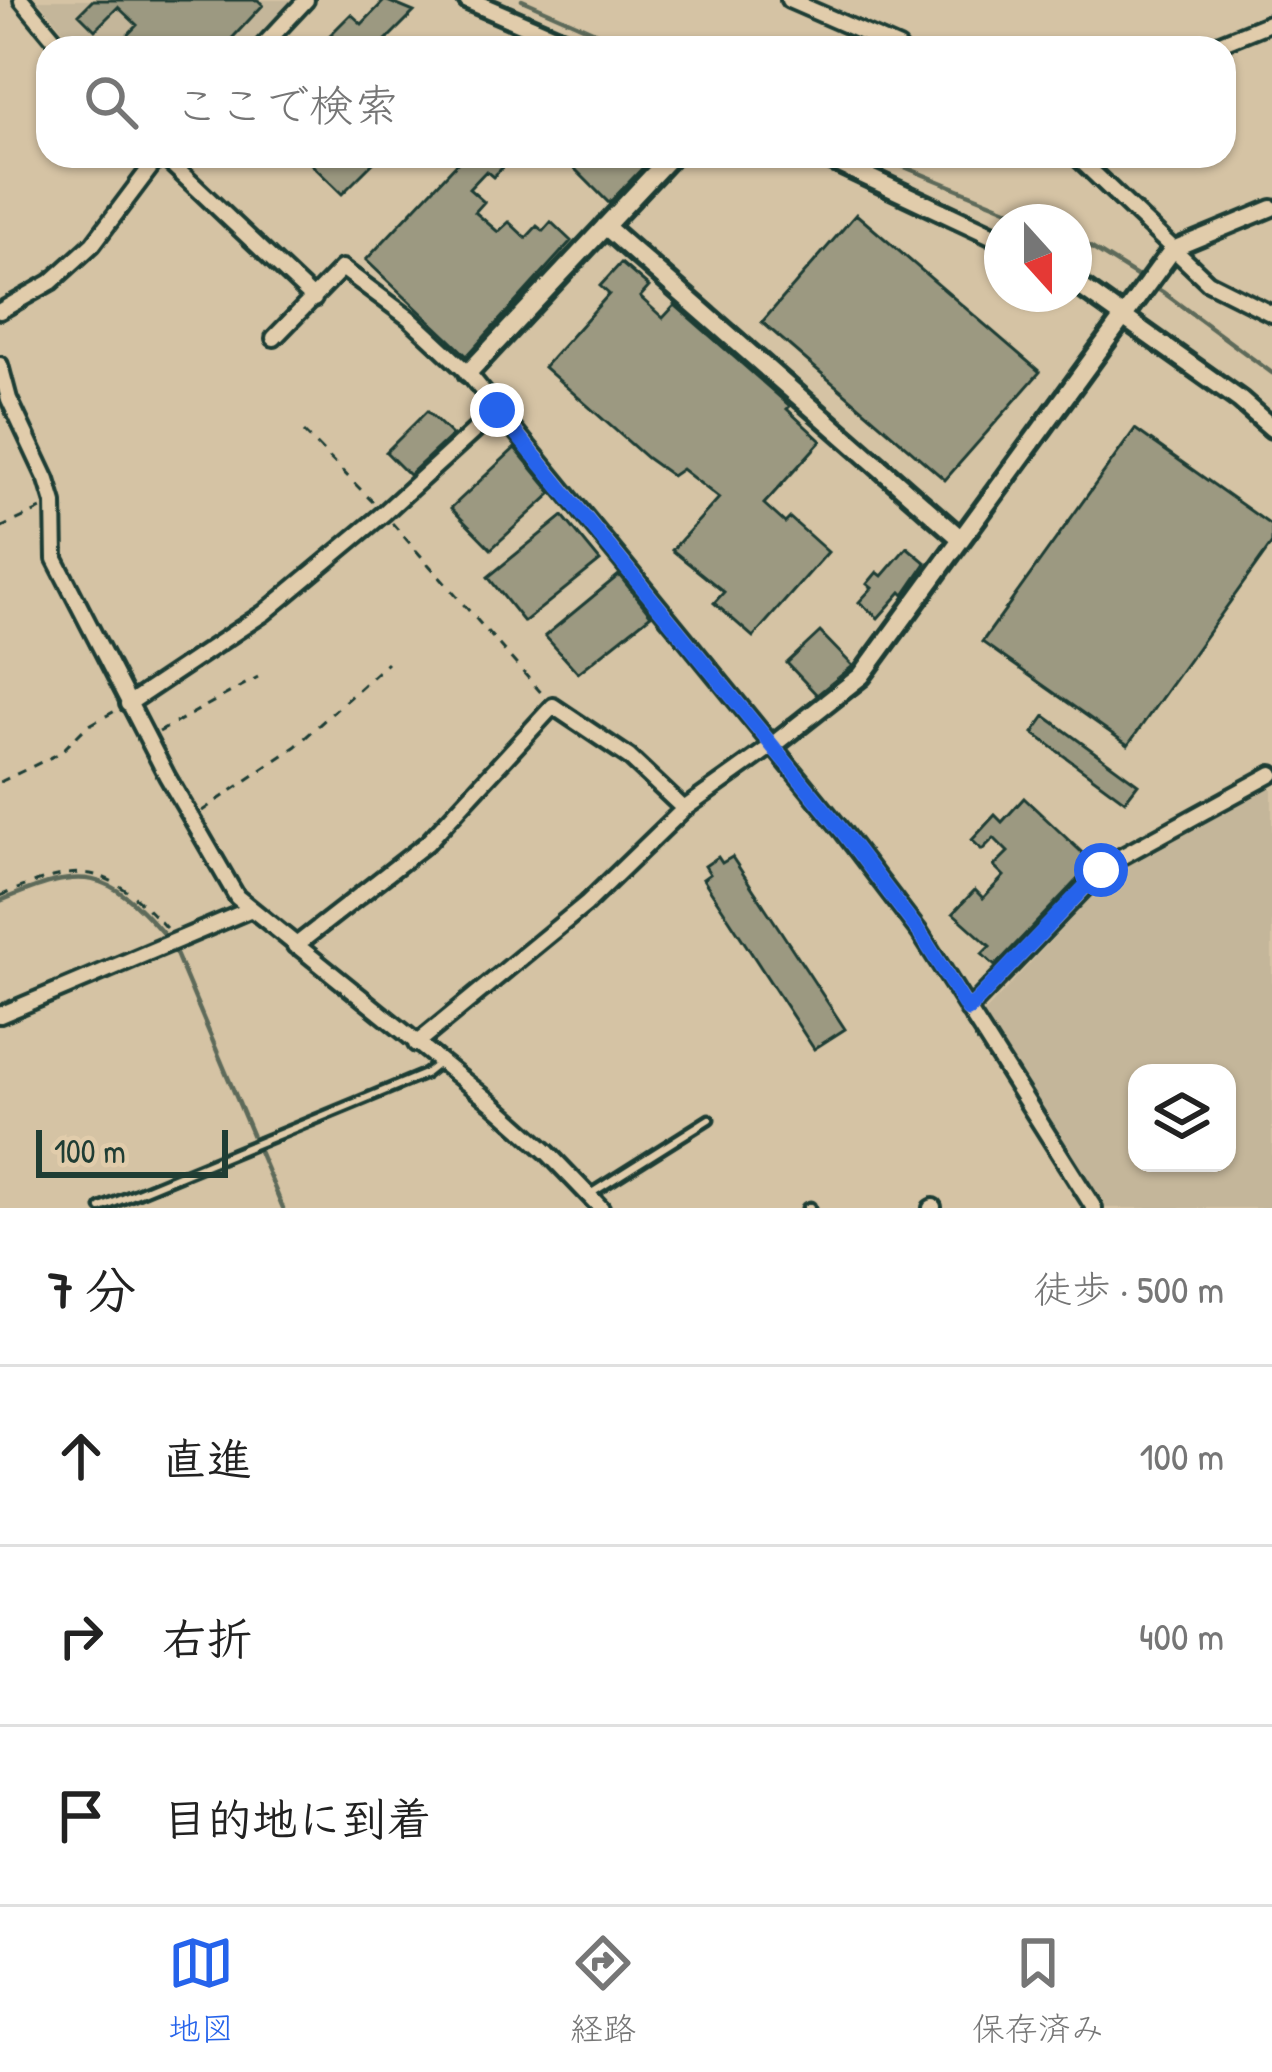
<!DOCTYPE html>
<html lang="ja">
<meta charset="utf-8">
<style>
body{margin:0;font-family:"Patrick Hand","Klee One",sans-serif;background:#f6f6f6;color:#222}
.controls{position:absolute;right:36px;bottom:36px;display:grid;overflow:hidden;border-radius:24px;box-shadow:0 3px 9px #0004}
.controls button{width:108px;height:108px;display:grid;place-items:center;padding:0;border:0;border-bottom:3px solid #e0e0e0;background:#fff;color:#222;font:60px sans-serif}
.compass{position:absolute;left:984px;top:204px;width:108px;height:108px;border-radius:50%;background:#fff;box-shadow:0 3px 9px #0004;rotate:159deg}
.scale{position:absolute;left:36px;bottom:30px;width:192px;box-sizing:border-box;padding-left:12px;border:6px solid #1f3d34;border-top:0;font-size:33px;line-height:42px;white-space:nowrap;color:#1f3d34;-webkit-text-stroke:9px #e1ccab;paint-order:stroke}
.stop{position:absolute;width:36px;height:36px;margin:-27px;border:9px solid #2563eb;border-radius:50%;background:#fff}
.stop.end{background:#2563eb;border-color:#fff;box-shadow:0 3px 12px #0008}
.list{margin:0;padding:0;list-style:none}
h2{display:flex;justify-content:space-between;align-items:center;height:156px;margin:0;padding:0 48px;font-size:51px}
h2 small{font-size:39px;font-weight:400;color:#767676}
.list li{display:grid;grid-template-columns:78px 1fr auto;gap:36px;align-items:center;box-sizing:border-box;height:180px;padding:0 48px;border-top:3px solid #e0e0e0}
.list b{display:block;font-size:45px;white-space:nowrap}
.list em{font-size:39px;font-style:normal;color:#767676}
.icon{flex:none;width:66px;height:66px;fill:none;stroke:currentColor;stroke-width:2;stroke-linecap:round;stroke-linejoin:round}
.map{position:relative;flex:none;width:1272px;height:1208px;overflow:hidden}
.search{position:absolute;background:#fff;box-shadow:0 3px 9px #0004;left:36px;right:36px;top:36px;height:132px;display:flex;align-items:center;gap:30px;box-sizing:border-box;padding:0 42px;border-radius:36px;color:#767676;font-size:45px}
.sheet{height:696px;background:#fff}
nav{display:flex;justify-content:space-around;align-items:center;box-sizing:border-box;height:168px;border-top:3px solid #e0e0e0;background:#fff;font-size:33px;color:#767676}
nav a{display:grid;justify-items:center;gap:6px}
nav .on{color:#2563eb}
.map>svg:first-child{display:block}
.built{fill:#c4b69a;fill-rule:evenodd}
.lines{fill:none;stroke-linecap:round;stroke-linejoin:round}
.stream{stroke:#5d6b5a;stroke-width:4.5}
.building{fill:#9c9981;stroke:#1f3d34;stroke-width:3}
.service-casing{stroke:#1f3d34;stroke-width:15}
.minor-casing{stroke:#1f3d34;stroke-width:22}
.tertiary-casing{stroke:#1f3d34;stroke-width:26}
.path{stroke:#1f3d34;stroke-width:3;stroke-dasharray:9 9;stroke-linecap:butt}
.service{stroke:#e1ccab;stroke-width:6}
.minor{stroke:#e1ccab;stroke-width:14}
.tertiary{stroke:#e1ccab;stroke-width:16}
.route{stroke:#2563eb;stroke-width:15}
</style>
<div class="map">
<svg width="1272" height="1208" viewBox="0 0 1272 1208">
<rect width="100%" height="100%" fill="#d5c3a4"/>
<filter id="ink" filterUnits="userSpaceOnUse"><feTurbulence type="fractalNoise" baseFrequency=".00833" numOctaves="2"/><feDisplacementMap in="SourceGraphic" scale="24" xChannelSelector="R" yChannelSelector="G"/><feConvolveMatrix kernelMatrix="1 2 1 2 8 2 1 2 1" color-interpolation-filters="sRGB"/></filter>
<g filter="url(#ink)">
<!-- built -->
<path class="built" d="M38,0h256l-44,48h-172z
M1272,785v423h-170l-121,-192 131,-141zM1137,1073h90v90h-90z"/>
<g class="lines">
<!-- stream -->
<path class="stream" d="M522,0l109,48
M878,156l160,66
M1074,237l90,56 108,80
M0,901c83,-35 106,-34 166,36
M174,949l109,259"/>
</g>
<!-- building -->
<path class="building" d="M93,0h165l5,5 -40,43h-108l22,-23 -19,-18 -23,23 -16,-16z
M385,0l29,12 -30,30 6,6h-73l34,-34 11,10z
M303,156h77l-38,38z
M464,156h50l-21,21 -7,-6 -17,18 15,13 -9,10 23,20 11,-10 17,16 11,-12 6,5 8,-9 20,19 -104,115 -101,-96z
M562,156h92l-45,47z
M856,214l184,158 -95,108 -183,-158z
M621,263l28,24 -9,10 23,21 12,-13 115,101 -3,3 34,32 -57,63 21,19 5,-5 38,34 -75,85 -39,-34 10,-11 -52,-42 47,-52 -37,-29 -10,7 -25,-18 -103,-91 65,-73 -9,-8z
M427,411l25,24 -43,40 -23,-23z
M1135,429l137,97v17l-144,202 -146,-103z
M515,448l37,45 -61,56 -40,-41z
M563,516l37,45 -76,61 -36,-45z
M907,547l19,16 -22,32 -3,-3 -23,26 -19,-16 13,-14 -5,-4 10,-12 5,4z
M619,575l32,40 -73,58 -33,-37z
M820,632l33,34 -36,29 -30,-32z
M1045,716l93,68 -13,17 -92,-68z
M1024,798l69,65 -98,103 -13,-12 8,-8 -37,-33 22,-23 8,8 21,-22 -10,-10 14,-14 -14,-14 -12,12 -10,-10 23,-25 7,7z
M718,857l4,6 10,-6 113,172 -31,20 -111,-170 7,-5 -5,-8z"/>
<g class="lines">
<!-- service casing -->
<g class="service-casing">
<path id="service" d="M590,1194l119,-75
M101,1208l324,-134 15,-12
M807,1208l3,-1"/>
</g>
<!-- minor casing -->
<g class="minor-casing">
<path id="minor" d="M22,0l40,48
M789,0l110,48
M261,48l45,-48
M1208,48l64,-26
M163,156l151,143
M1076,156l132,126 64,32
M1173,249l99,-41
M0,311l51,-29 42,-38 66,-88
M274,338l68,-70 67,50 59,55 375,459 77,101 174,275
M0,365l9,34 38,81 7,23 1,56 112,217 70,121 256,207 55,49 53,55
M128,704l136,-91 120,-100 113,-103
M295,946l132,-103 126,-137 76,51 55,52
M968,1010l140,-146 164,-90
M0,1015l249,-105
M416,1044l170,-140 98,-95 88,-63
M931,1208l2,-1"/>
</g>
<!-- tertiary casing -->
<g class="tertiary-casing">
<path id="tertiary" d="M468,0l111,48
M823,156l179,84
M605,226l355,312
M1074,282l166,118 32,28
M468,373l203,-217
M772,746l89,-70 312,-427"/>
</g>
<!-- path -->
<path class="path" d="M304,432l69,70
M392,523l152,173
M0,528l41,-19
M159,732l99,-55
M0,782l60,-29 26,-26 29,-16
M202,811l94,-65 91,-83
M0,896c82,-34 104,-35 166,32"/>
<!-- service -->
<use href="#service" class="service"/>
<!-- minor -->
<use href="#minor" class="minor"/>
<!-- tertiary -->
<use href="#tertiary" class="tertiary"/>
</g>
</g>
<g class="lines" filter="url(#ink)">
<!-- route -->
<path class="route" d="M497,410l346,422 77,101 48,77 133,-140"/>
</g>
</svg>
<div class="controls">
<button><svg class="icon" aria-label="layers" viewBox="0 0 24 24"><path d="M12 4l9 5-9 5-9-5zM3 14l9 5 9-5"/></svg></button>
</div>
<svg class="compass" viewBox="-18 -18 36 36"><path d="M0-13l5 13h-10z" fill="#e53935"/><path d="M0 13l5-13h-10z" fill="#767676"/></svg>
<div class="scale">100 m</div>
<div class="stop" style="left:1101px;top:870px"></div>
<div class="stop end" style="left:497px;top:410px"></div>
<div class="search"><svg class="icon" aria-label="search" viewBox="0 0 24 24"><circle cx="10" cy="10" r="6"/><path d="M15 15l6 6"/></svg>ここで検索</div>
</div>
<section class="sheet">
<h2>7 分<small>徒歩 · 500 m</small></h2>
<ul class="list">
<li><svg class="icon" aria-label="ahead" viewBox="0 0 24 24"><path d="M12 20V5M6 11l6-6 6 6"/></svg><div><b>直進</b></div><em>100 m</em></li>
<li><svg class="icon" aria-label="right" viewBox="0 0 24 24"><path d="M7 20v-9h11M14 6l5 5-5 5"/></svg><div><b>右折</b></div><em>400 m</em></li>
<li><svg class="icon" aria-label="arrive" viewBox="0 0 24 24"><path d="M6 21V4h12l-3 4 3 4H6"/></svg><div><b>目的地に到着</b></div></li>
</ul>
</section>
<nav>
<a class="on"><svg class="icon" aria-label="map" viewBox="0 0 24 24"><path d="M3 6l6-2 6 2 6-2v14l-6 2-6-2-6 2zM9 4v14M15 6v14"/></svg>地図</a>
<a><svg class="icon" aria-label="directions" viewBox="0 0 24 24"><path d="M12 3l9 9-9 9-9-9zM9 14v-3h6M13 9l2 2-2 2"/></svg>経路</a>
<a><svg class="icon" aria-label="saved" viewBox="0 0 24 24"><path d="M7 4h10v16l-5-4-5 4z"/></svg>保存済み</a>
</nav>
